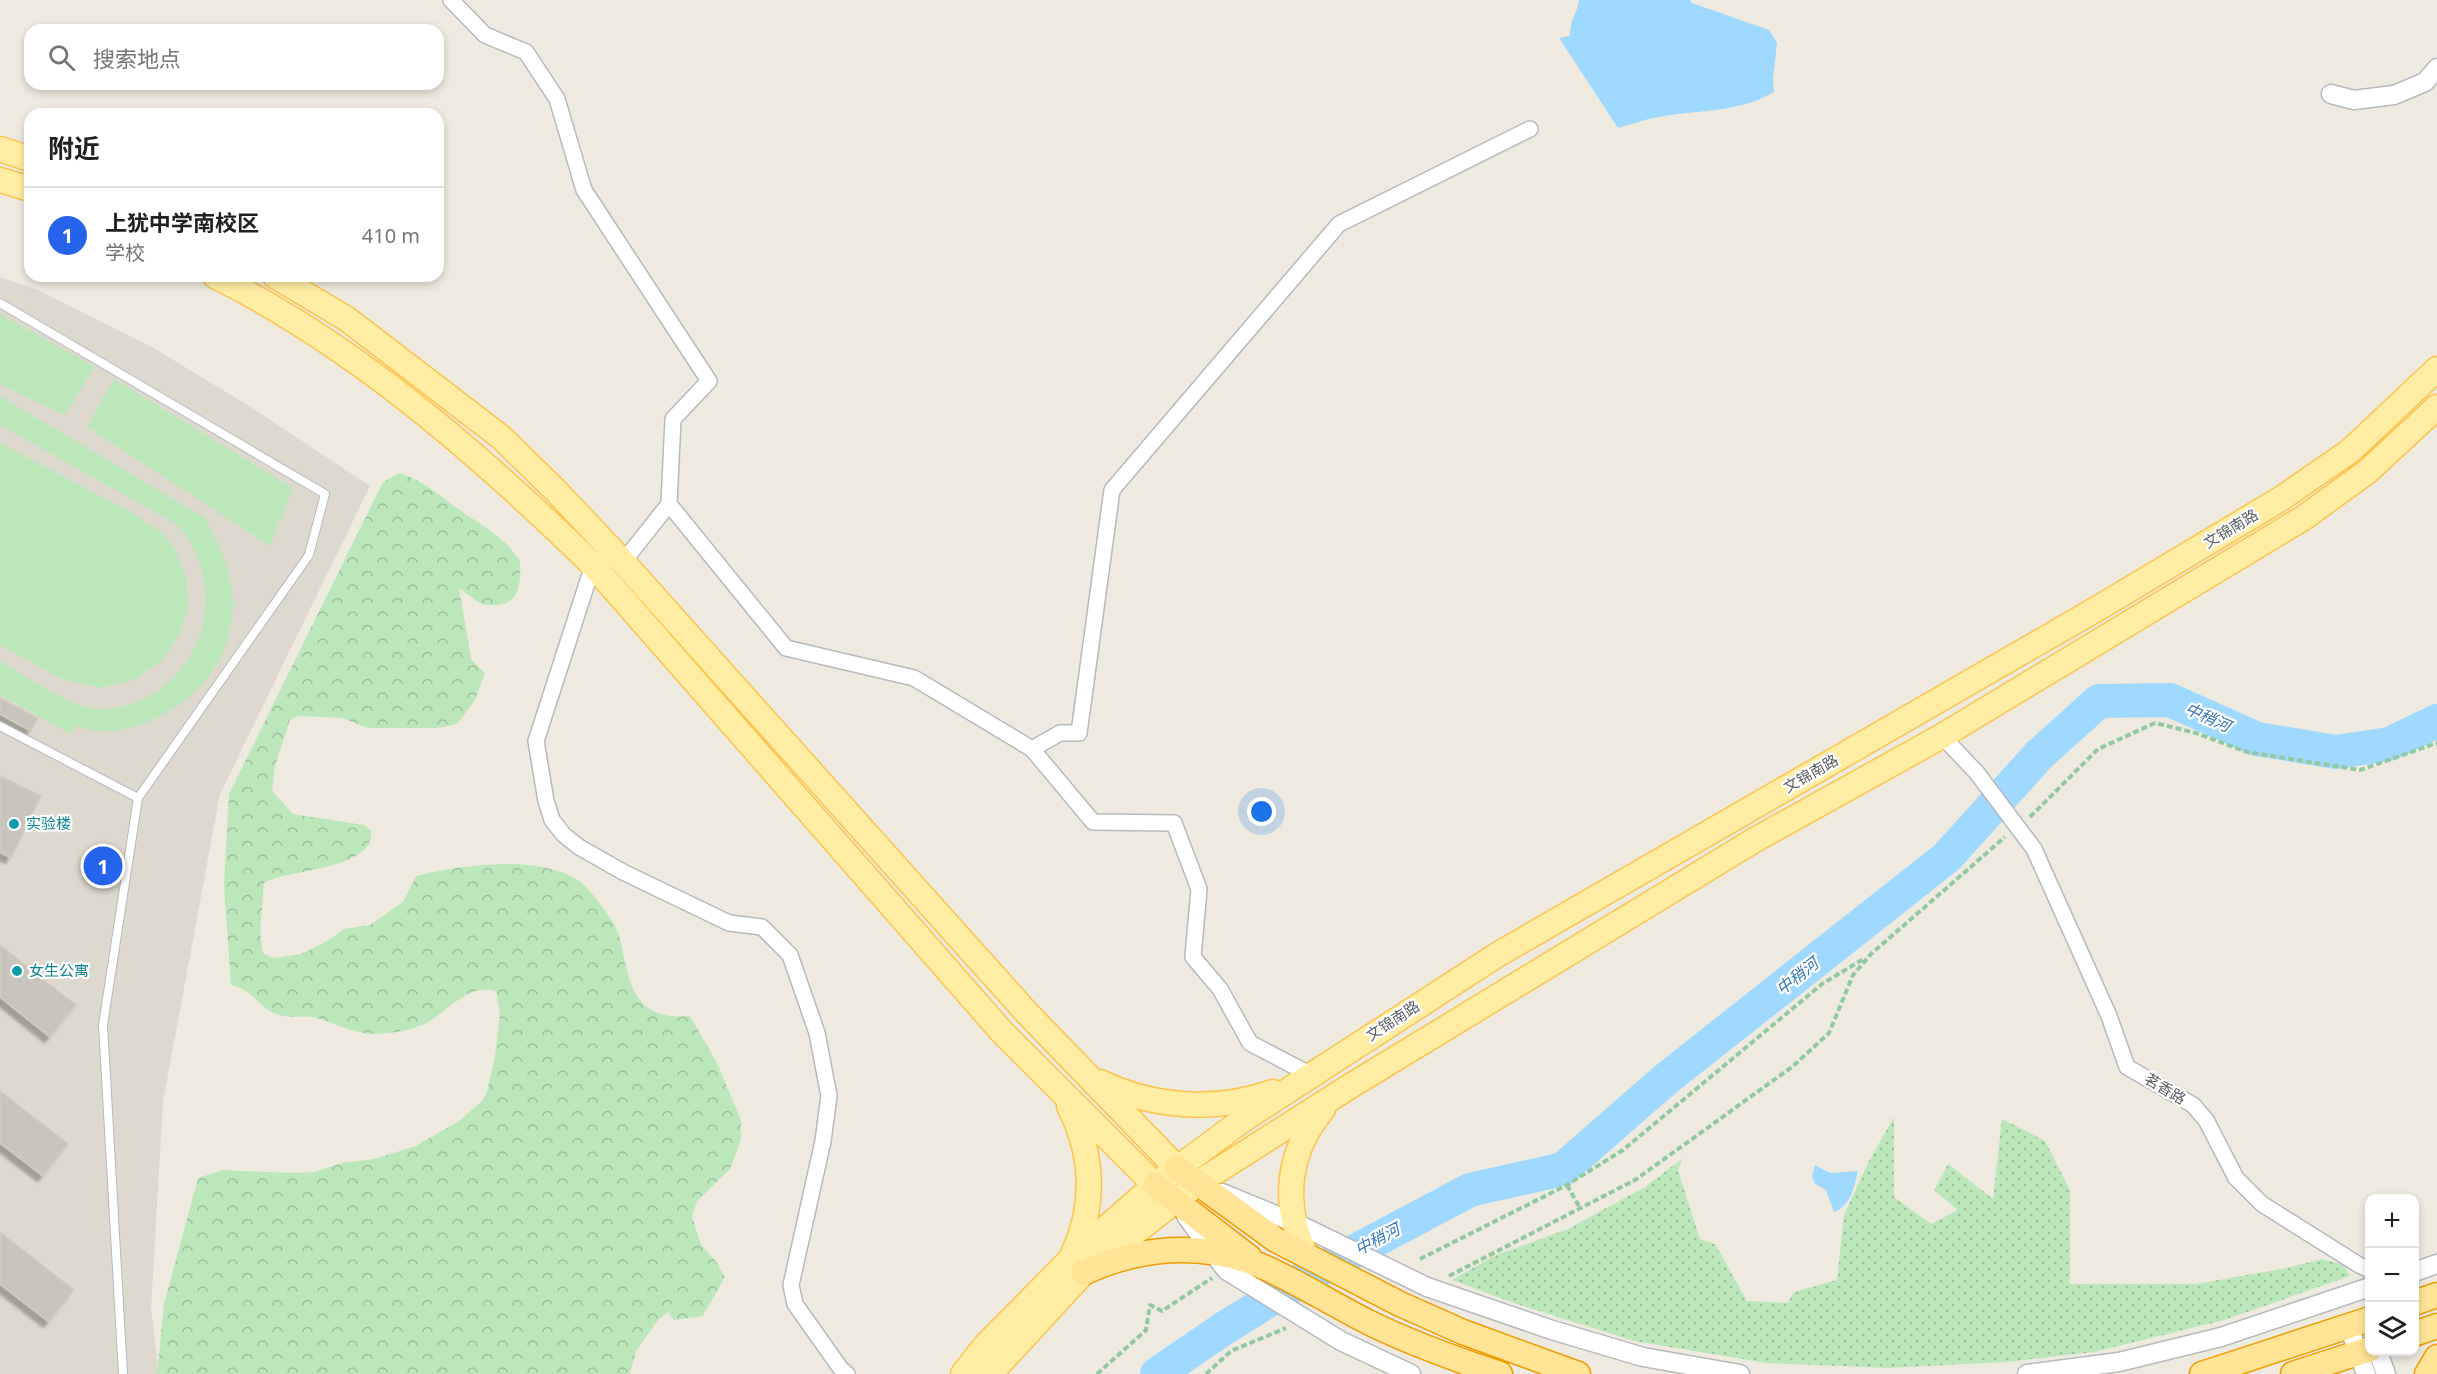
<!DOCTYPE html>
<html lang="zh">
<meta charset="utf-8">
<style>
body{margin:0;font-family:"Noto Sans","Noto Sans SC",sans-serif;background:#f2f2f2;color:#202124}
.controls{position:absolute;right:18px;bottom:18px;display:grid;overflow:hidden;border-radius:12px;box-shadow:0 3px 9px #0003}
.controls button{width:54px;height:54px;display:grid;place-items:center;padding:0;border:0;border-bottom:2px solid #e0e0e0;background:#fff;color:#202124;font:30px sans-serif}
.you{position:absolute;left:1262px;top:812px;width:21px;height:21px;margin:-15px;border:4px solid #fff;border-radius:50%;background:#1a73e8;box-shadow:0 0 0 9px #1a73e833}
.badge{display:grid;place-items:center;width:39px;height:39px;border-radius:50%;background:#2563eb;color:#fff;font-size:20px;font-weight:700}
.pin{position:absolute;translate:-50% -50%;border:3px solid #fff;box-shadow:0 2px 6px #0006}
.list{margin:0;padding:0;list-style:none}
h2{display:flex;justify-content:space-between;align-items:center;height:78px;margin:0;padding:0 24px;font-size:26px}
h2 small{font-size:20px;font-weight:400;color:#757577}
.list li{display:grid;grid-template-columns:39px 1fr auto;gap:18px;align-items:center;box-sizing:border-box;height:96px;padding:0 24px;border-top:2px solid #e0e0e0}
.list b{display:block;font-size:22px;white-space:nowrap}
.list p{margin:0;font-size:20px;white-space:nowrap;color:#757577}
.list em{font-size:20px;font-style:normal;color:#757577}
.icon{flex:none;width:33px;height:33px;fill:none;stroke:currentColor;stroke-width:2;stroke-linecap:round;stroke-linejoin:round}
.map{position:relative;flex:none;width:2437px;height:1374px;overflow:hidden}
.search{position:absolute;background:#fff;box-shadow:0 3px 9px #0003;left:24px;top:24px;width:420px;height:66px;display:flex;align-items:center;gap:15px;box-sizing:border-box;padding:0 21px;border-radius:18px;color:#757577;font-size:22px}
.panel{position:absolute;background:#fff;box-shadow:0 3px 9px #0003;left:24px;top:108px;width:420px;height:174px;border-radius:18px}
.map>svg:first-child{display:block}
.education{fill:#ddd9cf}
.grass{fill:url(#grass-dots)}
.forest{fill:url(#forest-crowns)}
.pitch{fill:#bce7bb}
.water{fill:#9fd9ff}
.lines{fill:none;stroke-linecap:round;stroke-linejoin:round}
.river{stroke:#9fd9ff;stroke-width:34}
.building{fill:#c8c5be;stroke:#d2ccbe;stroke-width:1.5;filter:url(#shadow)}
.service-casing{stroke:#b6b9be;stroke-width:10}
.minor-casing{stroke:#b6b9be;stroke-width:18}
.tertiary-casing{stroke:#b6b9be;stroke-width:21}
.primary-casing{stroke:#fbc44c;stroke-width:27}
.trunk-casing{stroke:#ee9b00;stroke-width:27}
.path{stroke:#93c9a1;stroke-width:4;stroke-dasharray:6 3;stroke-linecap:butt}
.service{stroke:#fff;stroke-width:8}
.minor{stroke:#fff;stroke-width:15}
.tertiary{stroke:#fff;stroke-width:18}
.primary{stroke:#ffeda4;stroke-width:24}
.trunk{stroke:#ffe495;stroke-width:24}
.minor-bridge-casing{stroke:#b6b9be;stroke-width:18;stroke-linecap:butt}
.minor-bridge{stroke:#fff;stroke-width:15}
.culture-dot{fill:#0f9aa8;stroke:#fff;stroke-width:2}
.labels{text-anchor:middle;stroke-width:4.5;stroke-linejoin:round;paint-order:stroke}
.street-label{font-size:15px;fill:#595e63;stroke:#fff}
.culture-label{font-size:15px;fill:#0d838f;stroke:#fff;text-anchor:start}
.water-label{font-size:16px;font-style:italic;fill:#3679b8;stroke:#fff}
</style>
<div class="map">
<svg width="2437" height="1374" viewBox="0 0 2437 1374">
<defs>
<pattern id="grass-dots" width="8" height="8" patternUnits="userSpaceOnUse" patternTransform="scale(1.5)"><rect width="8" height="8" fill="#bce7bb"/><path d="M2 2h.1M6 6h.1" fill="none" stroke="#9cbe9c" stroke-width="1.8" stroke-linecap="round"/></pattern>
<pattern id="forest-crowns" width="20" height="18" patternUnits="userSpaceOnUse" patternTransform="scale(1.5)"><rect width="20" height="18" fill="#bce7bb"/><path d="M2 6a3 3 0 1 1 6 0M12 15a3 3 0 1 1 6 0" fill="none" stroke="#9cbe9c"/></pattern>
<filter id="shadow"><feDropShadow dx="-5.5" dy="5.5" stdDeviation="1.5" flood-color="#0004"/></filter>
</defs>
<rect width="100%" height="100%" fill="#eeeae0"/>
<!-- education -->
<path class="education" d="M0,277l38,13 114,57 102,62 116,77 -150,308 -57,308 -12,207 8,65h-159z"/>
<!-- grass -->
<path class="grass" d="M1894,1117v80l37,27 27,-14 -24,-20 14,-26 45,35 9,-80 43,22 25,49v94h126l91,-16 35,-9 22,6 6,11 -126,44 -130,32 -88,10 -117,6 -122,-5 -133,-22 -120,-38 -62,-23 44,-25 72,-26 77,-42 38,-29 -5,12 22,69 15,5 32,57 41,2 6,-11 43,-12 7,-65 25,-54z"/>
<!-- forest -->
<path class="forest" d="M400,473c27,10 37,21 60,37 22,16 45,27 60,51 1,16 1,40 -18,43 -6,1 -13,2 -19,0 -8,-3 -17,-11 -24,-16l12,71 14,14 -10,27 -18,24 -19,4h-70l-26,-10 -45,-2 -7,4 -15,46 -3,25 21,23 71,11 7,5c6,40 -84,39 -107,53l-4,49 3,21 10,5 28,-4 26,-13 17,-12 26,-4 33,-23 13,-26c46,-11 120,-22 162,4 12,8 37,42 41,55 11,44 10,86 71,81l27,47 24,57v20l-11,29 -33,32 -5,16 9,28 14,15 10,17 -22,39 -29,4 -6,-8 -11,9 -21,30 -6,23h-473l7,-70 34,-126 25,-8 71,3 20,-1 28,-9 32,-4 42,-13 43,-25 23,-20 5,-9 8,-36 5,-42 -4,-23c-29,-7 -45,18 -68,31 -15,9 -36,11 -53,12 -22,0 -41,-12 -62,-17 -12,-2 -26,2 -37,-3 -20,-8 -20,-23 -45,-29l-7,-99 5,-92 154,-312z"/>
<!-- pitch -->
<path class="pitch" d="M0,314l95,53 -31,48 -64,-31z
M114,379l179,109 -23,58 -183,-119z
M0,396l205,122c10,19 21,41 26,63 12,64 -27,119 -84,141 -12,4 -23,8 -35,9 -13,1 -24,-2 -36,-5l-5,8 -71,-39v-34c24,14 73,48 99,48 95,-1 141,-117 77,-185l-176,-99z
M0,443l131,69 30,20 13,15 11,27 3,32 -9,29 -17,25 -28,20 -33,8 -39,-9 -62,-34z"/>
<!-- water -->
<path class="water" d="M1579,0h111l2,3 77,27 8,13 -4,37 1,12c-34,20 -72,18 -110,24 -15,2 -31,8 -46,12l-59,-90 11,-2c0,-18 7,-21 9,-36z
M1815,1165l15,8 28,-2c-4,16 -7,35 -24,41l-8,-22 -11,-6 -3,-8z"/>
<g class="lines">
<!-- river -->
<path class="river" d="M1157,1374l66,-45 85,-53 162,-86 93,-21 103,-90 281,-222 92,-102 60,-54 71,-1 87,39 79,13 53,-8 48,-23"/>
</g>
<!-- building -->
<path class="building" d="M0,698l38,20 -7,13 -31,-17z
M0,776l41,20 -30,62 -11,-6z
M0,945l76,60 -26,32 -50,-40z
M0,1091l68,53 -25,32 -43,-33z
M0,1232l74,58 -25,32 -49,-38z"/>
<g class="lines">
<!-- service casing -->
<g class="service-casing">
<path id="service" d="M0,303l325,191 -16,61 -171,243 -35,227 20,349
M0,726l138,72"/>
</g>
<!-- minor casing -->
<g class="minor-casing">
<path id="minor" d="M451,0l34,35 41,17 31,47 27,91 125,191 -36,38 -4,85 -46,58
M669,504l117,144 128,30 118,71
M593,565l-57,176 10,60 6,19 12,15 15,12 44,25 106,51 33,4 28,28 27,78 12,63 -6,45 -32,144 4,19 46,65 6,5
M1942,736l35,37
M2034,849l75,167 18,51 66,38 13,15 30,58 26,26 97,61 11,5
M1311,1075l-61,-32 -30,-54 -27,-32 6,-68 -25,-66 -81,-1 -61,-73 28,-16h19l33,-243 227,-266 191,-95"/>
</g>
<!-- tertiary casing -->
<g class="tertiary-casing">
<path id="tertiary" d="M2331,94l23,6 40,-5 31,-13 12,-14
M1222,1193l78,32 127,62 125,43 91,27 97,17
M1186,1216l40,54 115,71 70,33
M2414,1272l23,-8
M2349,1327l17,47
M2378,1352l8,22
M2027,1374l92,-12 102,-25 149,-50"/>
</g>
<!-- primary casing -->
<g class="primary-casing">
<path id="primary" d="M0,149l30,10
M0,180l30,9
M215,276c142,71 265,179 378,289l409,467 153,153
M275,276l72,43 155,119 55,54 66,70 403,450 151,156
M1100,1082c54,26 117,30 173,10
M1069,1106c24,47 27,99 4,148
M1305,1254c-23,-50 -18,-102 18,-145
M963,1374l22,-28 86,-87 84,-74 89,-66 253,-164 603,-348 182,-109 68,-47 87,-82
M990,1374l93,-101 115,-90 154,-98 401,-244 189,-105 363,-219 63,-46 69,-64"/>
</g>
<!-- trunk casing -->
<g class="trunk-casing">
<path id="trunk" d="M1177,1168l99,72 124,64 63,28 115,42
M1155,1185l94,72
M1083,1273c56,-26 118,-32 176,-8 38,16 73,39 109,57 42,21 87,37 132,52
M2414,1303l23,-8
M2414,1334l23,-8
M2202,1374l168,-55
M2293,1374l77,-25
M2427,1374l10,-17"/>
</g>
<!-- path -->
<path class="path" d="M2030,817l68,-68 57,-26 41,10 51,19 113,18 77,-27
M1567,1185l13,23
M1420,1259l147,-74 56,-35 199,-166 43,-26
M1449,1276l186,-96 157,-113 37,-34 24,-58 18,-21 134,-117
M1097,1374l49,-44 4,-25 12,6 50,-33
M1206,1374l25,-23 55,-23"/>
<!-- service -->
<use href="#service" class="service"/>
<!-- minor -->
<use href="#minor" class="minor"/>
<!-- tertiary -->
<use href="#tertiary" class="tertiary"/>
<!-- primary -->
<use href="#primary" class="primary"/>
<!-- trunk -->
<use href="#trunk" class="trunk"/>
<!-- minor-bridge casing -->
<g class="minor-bridge-casing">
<path id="minor-bridge" d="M1977,773l57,76"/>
</g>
<!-- minor-bridge -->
<use href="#minor-bridge" class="minor-bridge"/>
</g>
<!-- markers -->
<g class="culture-dot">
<circle cx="14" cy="824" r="6"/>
<circle cx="17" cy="971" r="6"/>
</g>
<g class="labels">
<!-- street labels -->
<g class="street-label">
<text transform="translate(2231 529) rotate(-31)" y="5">文锦南路</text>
<text transform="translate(1811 774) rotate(-30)" y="5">文锦南路</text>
<text transform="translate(1393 1021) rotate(-33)" y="5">文锦南路</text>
<text transform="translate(2165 1089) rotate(31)" y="5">茗香路</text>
</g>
<!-- culture labels -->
<g class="culture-label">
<text x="26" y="829">实验楼</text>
<text x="29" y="976">女生公寓</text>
</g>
<!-- water labels -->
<g class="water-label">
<text transform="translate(2208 717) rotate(24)" y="6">中稍河</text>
<text transform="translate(1797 976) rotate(-38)" y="6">中稍河</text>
<text transform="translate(1377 1239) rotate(-28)" y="6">中稍河</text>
</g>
</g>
</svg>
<div class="controls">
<button>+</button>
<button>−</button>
<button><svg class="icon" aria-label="layers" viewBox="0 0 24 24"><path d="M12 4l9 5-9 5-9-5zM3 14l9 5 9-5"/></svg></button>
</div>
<div class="you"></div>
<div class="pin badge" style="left:103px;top:866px">1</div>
<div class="search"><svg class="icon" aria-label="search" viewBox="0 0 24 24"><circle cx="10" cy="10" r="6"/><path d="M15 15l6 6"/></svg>搜索地点</div>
<section class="panel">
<h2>附近<small></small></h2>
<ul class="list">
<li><span class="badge">1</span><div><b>上犹中学南校区</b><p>学校</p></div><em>410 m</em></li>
</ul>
</section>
</div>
